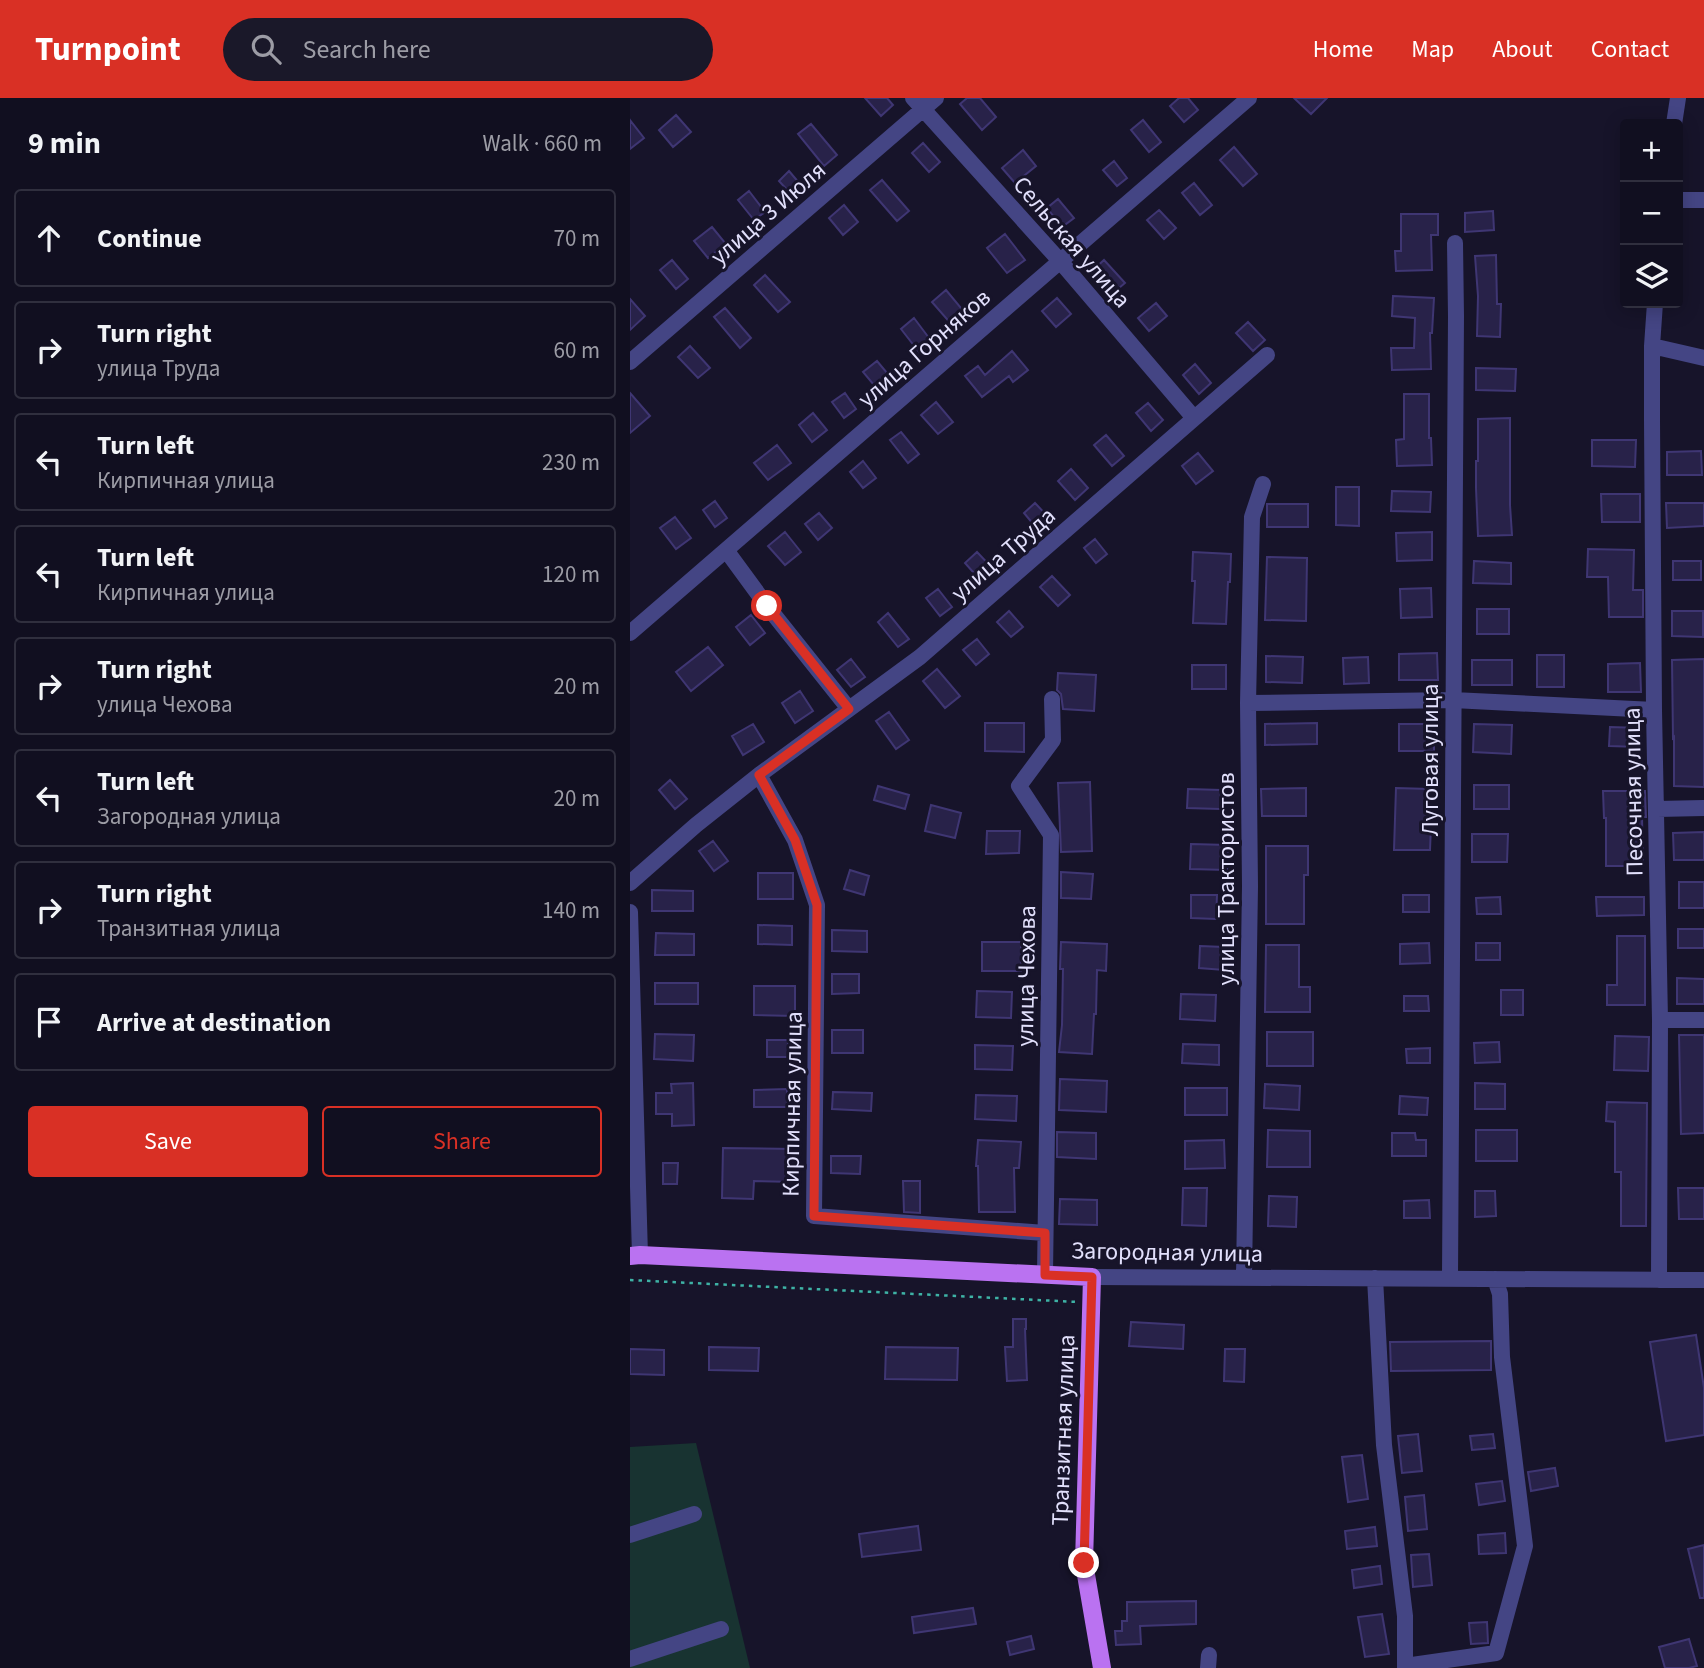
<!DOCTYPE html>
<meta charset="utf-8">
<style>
body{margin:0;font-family:"Source Sans 3",sans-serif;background:#1a1829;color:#f1f3f6}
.controls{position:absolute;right:21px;top:21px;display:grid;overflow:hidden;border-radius:7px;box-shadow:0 4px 18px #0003}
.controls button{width:63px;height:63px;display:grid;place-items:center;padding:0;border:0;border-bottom:2px solid #302f3e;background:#110f20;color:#f1f3f6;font:35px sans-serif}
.stop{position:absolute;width:21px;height:21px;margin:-16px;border:5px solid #d93025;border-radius:50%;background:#fff}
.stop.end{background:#d93025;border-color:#fff;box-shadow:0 2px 7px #0008}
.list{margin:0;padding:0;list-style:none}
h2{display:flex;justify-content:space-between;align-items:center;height:91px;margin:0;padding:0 28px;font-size:30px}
h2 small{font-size:23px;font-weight:400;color:#9c9ca5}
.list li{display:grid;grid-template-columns:46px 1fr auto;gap:21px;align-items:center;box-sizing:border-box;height:98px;margin:0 14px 14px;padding:0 14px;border:2px solid #302f3e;border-radius:7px}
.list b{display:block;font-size:26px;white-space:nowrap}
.list p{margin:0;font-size:23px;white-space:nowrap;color:#9c9ca5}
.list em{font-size:23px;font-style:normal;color:#9c9ca5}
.actions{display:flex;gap:14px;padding:21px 28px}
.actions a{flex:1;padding:16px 0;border:2px solid #d93025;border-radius:7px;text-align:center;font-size:24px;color:#d93025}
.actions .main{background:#d93025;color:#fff}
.icon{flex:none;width:38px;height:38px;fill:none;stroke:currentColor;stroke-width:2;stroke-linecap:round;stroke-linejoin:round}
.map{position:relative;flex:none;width:1074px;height:1570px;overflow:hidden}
header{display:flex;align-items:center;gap:42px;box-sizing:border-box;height:98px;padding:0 35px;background:#d93025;color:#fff}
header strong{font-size:33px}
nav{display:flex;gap:38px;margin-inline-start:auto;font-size:24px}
.search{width:490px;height:63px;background:#1a1829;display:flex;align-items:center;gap:18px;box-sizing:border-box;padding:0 24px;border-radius:38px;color:#9c9ca5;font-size:26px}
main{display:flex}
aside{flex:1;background:#110f20}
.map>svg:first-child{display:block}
.green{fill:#183331}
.building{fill:#282249;stroke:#3f3673;stroke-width:2}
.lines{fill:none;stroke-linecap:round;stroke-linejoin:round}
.path{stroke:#3eb2a5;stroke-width:2.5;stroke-dasharray:3.5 5;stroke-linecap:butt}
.minor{stroke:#444584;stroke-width:16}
.major{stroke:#ba72f1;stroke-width:18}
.route{stroke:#d93025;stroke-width:9}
.labels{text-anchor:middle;stroke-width:6;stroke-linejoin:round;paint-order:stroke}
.street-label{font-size:24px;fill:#e2e0fc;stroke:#17142a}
</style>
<header>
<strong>Turnpoint</strong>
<div class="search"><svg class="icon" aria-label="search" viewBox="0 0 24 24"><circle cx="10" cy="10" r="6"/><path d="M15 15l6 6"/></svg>Search here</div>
<nav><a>Home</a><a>Map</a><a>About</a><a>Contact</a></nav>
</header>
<main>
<aside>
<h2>9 min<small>Walk · 660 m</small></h2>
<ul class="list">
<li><svg class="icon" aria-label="ahead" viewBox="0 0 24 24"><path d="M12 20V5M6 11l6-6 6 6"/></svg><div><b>Continue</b></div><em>70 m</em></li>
<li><svg class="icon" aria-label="right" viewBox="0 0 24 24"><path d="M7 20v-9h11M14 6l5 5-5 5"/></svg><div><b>Turn right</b><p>улица Труда</p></div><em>60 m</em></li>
<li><svg class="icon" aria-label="left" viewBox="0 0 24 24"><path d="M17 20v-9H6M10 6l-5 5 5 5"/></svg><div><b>Turn left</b><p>Кирпичная улица</p></div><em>230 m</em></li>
<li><svg class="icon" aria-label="left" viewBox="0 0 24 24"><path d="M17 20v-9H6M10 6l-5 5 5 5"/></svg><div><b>Turn left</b><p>Кирпичная улица</p></div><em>120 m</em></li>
<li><svg class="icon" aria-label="right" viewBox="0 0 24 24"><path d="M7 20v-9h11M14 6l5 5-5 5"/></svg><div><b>Turn right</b><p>улица Чехова</p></div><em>20 m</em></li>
<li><svg class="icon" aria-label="left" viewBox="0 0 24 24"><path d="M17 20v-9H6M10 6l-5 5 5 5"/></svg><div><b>Turn left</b><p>Загородная улица</p></div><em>20 m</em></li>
<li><svg class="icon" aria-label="right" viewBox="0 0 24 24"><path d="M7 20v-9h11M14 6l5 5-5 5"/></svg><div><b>Turn right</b><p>Транзитная улица</p></div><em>140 m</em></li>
<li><svg class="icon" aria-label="arrive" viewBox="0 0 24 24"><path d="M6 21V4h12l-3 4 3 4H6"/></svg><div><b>Arrive at destination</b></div></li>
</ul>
<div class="actions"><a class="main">Save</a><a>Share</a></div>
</aside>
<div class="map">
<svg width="1074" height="1570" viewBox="0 0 1074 1570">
<rect width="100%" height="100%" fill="#17142a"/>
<!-- green -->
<path class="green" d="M66,1345l54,225h-120v-221z"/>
<!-- building -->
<path class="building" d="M235,0h22l6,7 -12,11z
M337,0h13l16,19 -14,13 -22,-26z
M549,0h9l10,12 -14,12 -14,-16z
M664,0h33l-16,16z
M46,17l15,17 -18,15 -14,-17z
M0,22l14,18 -14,11z
M513,22l18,22 -12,10 -18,-22z
M181,26l26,31 -13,11 -26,-32z
M293,45l17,19 -11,10 -17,-19z
M604,49l23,27 -14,12 -23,-26z
M393,52l13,16 -21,17 -13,-15z
M484,63l13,17 -10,8 -14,-16z
M159,73l11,13 -10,9 -11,-12z
M252,82l27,31 -12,10 -27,-31z
M564,85l18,22 -12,10 -18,-22z
M119,93l16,21 -11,8 -16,-20z
M428,101l16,19 -12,9 -15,-19z
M214,107l14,17 -15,13 -14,-17z
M529,112l17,18 -12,11 -17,-19z
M863,113l1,19 -29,2v-19z
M771,116h37v21h-7l1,35 -36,1 -1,-20h6z
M82,129l14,17 -18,14 -14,-17z
M375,136l20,26 -18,13 -20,-25z
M866,157l1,49h4l-1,33 -23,-1 1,-40 -3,-40z
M42,162l16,19 -12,10 -16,-19z
M474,162l21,23 -12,10 -20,-23z
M135,177l25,27 -12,10 -24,-27z
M316,192l20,24 -14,11 -20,-23z
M763,198l41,2 -2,35h-2l1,36 -39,1 -1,-22h23l1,-30 -23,-2z
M427,200l14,16 -15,13 -14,-16z
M0,201l15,17 -15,14z
M526,205l11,13 -18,15 -11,-13z
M95,210l26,30 -11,10 -26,-31z
M284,220l18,24 -13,10 -18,-23z
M618,224l17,18 -12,11 -17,-18z
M60,248l20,22 -12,10 -20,-21z
M382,253l16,19 -15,12 -4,-6 -27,21 -17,-21 13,-10 7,9z
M247,263l16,19 -14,11 -16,-19z
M565,266l16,19 -12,11 -16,-19z
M846,270l40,1 -1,22 -39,-1z
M0,295l20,23 -20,17z
M215,295l11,16 -12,9 -12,-16z
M774,296h25v44h2l1,27 -35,1 -1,-26 8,-1z
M306,304l17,20 -15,12 -17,-19z
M518,305l15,17 -12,11 -15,-18z
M183,315l14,17 -15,12 -13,-17z
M880,320v87l2,30 -34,1 -2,-48v-27h2v-42z
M271,334l18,22 -11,9 -18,-23z
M476,337l18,21 -12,10 -18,-21z
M962,342h44l-1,27 -43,-1z
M147,347l14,18 -23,17 -14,-17z
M1071,353l1,24h-35v-23z
M568,355l15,18 -17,13 -14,-18z
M233,363l13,17 -13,10 -13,-16z
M441,371l17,19 -13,12 -17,-19z
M706,389h23v39l-23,-1z
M762,393l39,1 -1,20 -39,-1z
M971,396h39v28h-38z
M85,403l12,17 -12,9 -12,-17z
M405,405l16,17 -12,11 -15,-18z
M1036,405h38v23l-37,2z
M637,406h41v23h-41z
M189,415l13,15 -14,12 -13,-16z
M45,419l16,21 -15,11 -16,-21z
M155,434l16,20 -16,13 -17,-19z
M802,434v28l-35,1 -1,-28z
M465,441l12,15 -11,9 -12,-15z
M958,451l46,1 -1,40h10v27h-34l-1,-40h-21z
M347,454l18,19 -13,11 -17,-19z
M563,454l38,2 -1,28h-2l-2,42 -33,-1 2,-42h-3z
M637,459l40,1 -1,63 -41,-1z
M844,463l37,2v21l-38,-1z
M1043,463h28v19h-28z
M422,478l18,19 -12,11 -18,-19z
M801,490l1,29 -31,1 -1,-29z
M308,491l14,18 -12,9 -14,-18z
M847,511h32v25h-32z
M379,513l14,16 -12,10 -14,-15z
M1042,513h31v26l-31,-1z
M258,515l21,26 -11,8 -20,-25z
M121,517l14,18 -15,12 -14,-18z
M347,541l12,15 -13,11 -13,-15z
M78,549l15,18 -32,26 -15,-19z
M807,555l1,27h-39v-26z
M907,557h27v32h-27z
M636,558l37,1 -1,26 -36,-1z
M738,559l1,26 -25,1 -1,-26z
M221,561l14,18 -14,10 -14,-17z
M1074,561v128l-30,-1v-49l-1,1 -1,-78z
M842,562h40v25h-40z
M1010,565l1,29h-33v-28z
M562,567h34v24h-34z
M307,571l23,27 -15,12 -22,-27z
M428,575l38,2 -2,36 -31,-2 -2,-15 -4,-4z
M170,593l13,20 -18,12 -13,-20z
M259,614l20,28 -13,9 -20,-28z
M355,625h39v29l-39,-1z
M687,625v21l-52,1v-21z
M123,626l11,18 -21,13 -11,-19z
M769,626h35v27h-35z
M844,626l38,1 -1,29 -38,-2z
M980,629l30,1v19l-31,-1z
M40,682l17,19 -12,10 -16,-19z
M460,684l2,69 -31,1 -3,-69z
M844,687h35v24h-35z
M248,688l31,9 -4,14 -31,-9z
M676,690v28h-44l-1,-27z
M766,690l33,1 -1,36h3l-1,25h-36z
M558,691l33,1 -1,19 -33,-1z
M973,693h42l1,26h-4l1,49h-37v-48h-2z
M301,707l30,8 -6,25 -30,-7z
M357,733h33l-1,22 -33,1z
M1074,734v28h-30l-1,-27z
M842,736h36l-1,28h-35z
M83,743l15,20 -14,10 -15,-20z
M561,746l37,1 -1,25 -37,-1z
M636,748h42v29h-4v49h-38z
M220,772l19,6 -5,19 -20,-6z
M431,774l32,2 -2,25 -30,-1z
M128,775h35v26h-35z
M1049,784h25v26h-25z
M22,792l41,1v20h-41z
M561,797h26l-1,24 -25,-1z
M773,797h26v17h-26z
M870,799l1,17h-24l-1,-16z
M966,799h48v18l-47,1z
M128,827l34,1v19l-34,-1z
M1048,831h26v19h-26z
M202,832l35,1v21l-35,-1z
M26,835l38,1v21h-39z
M987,838h28v69h-38v-20h10z
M352,844h39v29h-39z
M431,844l46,2 -1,27 -9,-1 -1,44h-2l-2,40 -33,-2 3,-27 1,-56h-3z
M799,845l1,20 -30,1v-20z
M846,845h24v17h-24z
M636,847h33v42h11v25h-45z
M570,848l24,1v23l-25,-2z
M202,876h27v19l-27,1z
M1047,880l27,1v25h-27z
M25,885h43v21h-43z
M124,888h41v30l-41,-1z
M871,892h22v25h-22z
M347,893l35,1 -1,26 -35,-1z
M551,896l35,1 -1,26 -35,-2z
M774,898h24l1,15h-25z
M202,932h31v23h-31z
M637,934h46v34h-46z
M25,936l39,1 -1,26 -39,-2z
M1049,937h25v98l-23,1z
M985,938l34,1 -1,34 -34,-1z
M137,942h21v17h-21z
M869,944l1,20 -25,1 -1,-20z
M553,946l36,1v20l-37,-2z
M345,947l38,1 -1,24 -37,-1z
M800,950v15h-23l-1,-14z
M430,981l47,2 -1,31 -47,-2z
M63,985l1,42 -22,1v-12h-16v-21h16l-1,-9z
M845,985l30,1v25h-30z
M635,986l35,2 -1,24 -35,-2z
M555,990h42v27h-42z
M157,991v18h-33v-17z
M203,994l39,1 -1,18 -39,-2z
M346,997l41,1 -1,25 -41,-2z
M770,998l28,2 -1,17 -28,-1z
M977,1004l40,1 -1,123h-25v-54h-6v-50l-9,-1z
M638,1032l42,1v36h-43z
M846,1032h41v31h-41z
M427,1034l39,1v26l-39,-2z
M762,1035h23l1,7h10v16h-34z
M348,1042l43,2 -2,26h-5l1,44h-36l-1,-46h-2z
M594,1042l1,28 -40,1v-28z
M93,1050l72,1v33l-41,-1 -1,18 -31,-1z
M201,1058h30l-1,18 -29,-1z
M33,1065h15l-1,21h-14z
M273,1083h17v32l-16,-1z
M553,1090h24l-1,38 -24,-1z
M1048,1090h26v31h-25z
M845,1093h20l1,25 -21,1z
M639,1098l28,1 -1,30 -28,-1z
M430,1101l37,1v25l-38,-1z
M799,1102l1,18h-26v-17z
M383,1221h13v10h-1l2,51 -20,1 -2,-34h8z
M501,1224l53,3 -1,24 -54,-3z
M1066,1237l8,53v47l-38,6 -16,-99z
M861,1243v29l-100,1 -1,-29z
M79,1249l50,1 -1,23 -49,-1z
M256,1249l72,1 -1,32 -72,-1z
M0,1251l34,1v25l-34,-1z
M595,1251h20l-1,33 -20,-1z
M788,1336l4,37 -20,2 -4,-37z
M863,1336l2,14 -23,2 -2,-14z
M732,1357l6,44 -20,3 -6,-45z
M925,1370l3,18 -27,5 -3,-19z
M872,1383l3,20 -26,4 -3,-21z
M794,1397l3,34 -19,2 -3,-34z
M288,1428l3,24 -59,7 -3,-23z
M745,1429l2,19 -30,3 -2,-18z
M875,1435l1,20 -27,1 -1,-19z
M1074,1447v53h-4l-12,-49z
M799,1456l3,31 -19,2 -2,-32z
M750,1468l2,18 -28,4 -2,-18z
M566,1503v23l-56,2 1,18 -25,1 -1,-14h7v-10h5v-19z
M343,1510l3,16 -62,9 -2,-16z
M752,1516l7,40 -24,3 -7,-40z
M857,1524l1,21 -17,1 -2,-21z
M401,1538l3,13 -24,6 -3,-13z
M1059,1541l8,27 -8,2h-24l-6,-21z"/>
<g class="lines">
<!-- path -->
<path class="path" d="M0,1182l448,22"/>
<!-- minor -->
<path class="minor" d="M283,0l147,163 134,157
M1044,26l4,-26
M1048,102h26
M1025,205l-3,43v74l2,290 6,310 -1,260
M1022,248l52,12
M0,264l306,-264
M96,452l41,56 82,103
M0,535l619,-535
M618,605l205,-3 201,10
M129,677l36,65 22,65 -3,311 231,17
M1027,711l47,-1
M0,785l66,-58 63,-50 161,-118 347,-302
M0,814l10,343
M1030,922h44
M415,1176l6,-439 -32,-49 34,-46 -1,-41
M462,1179l612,3
M614,1179l6,-391 -2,-183 4,-186 11,-33
M745,1180l9,167 21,171v52
M820,1180l6,-962 -1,-73
M0,1437l64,-21
M0,1561l91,-30
M775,1568l91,-13 29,-107 -23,-189 -2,-63 -5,-15
M578,1570l1,-13"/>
<!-- major -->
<path class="major" d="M0,1158l10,-1 452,22 -8,286 18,105"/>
</g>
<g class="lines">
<!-- route -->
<path class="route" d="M137,508l82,103 -90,66 36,65 22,65 -3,311 231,17v42l47,2 -8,286"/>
</g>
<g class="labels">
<!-- street labels -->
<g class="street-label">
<text transform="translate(138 115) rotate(-41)" y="8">улица 3 Июля</text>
<text transform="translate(442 144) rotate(49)" y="8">Сельская улица</text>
<text transform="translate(294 250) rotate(-41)" y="8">улица Горняков</text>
<text transform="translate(373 456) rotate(-41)" y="8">улица Труда</text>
<text transform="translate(800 662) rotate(-90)" y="8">Луговая улица</text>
<text transform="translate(1003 694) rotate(-91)" y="8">Песочная улица</text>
<text transform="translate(596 781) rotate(-90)" y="8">улица Трактористов</text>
<text transform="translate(396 878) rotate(-89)" y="8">улица Чехова</text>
<text transform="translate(162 1006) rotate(-89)" y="8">Кирпичная улица</text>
<text transform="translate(537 1154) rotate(1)" y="8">Загородная улица</text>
<text transform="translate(433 1332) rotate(-88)" y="8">Транзитная улица</text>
</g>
</g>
</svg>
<div class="controls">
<button>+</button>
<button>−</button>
<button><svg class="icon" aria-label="layers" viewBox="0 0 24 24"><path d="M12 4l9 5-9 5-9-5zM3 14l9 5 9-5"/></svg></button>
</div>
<div class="stop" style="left:137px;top:508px"></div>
<div class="stop end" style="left:454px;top:1465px"></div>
</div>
</main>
